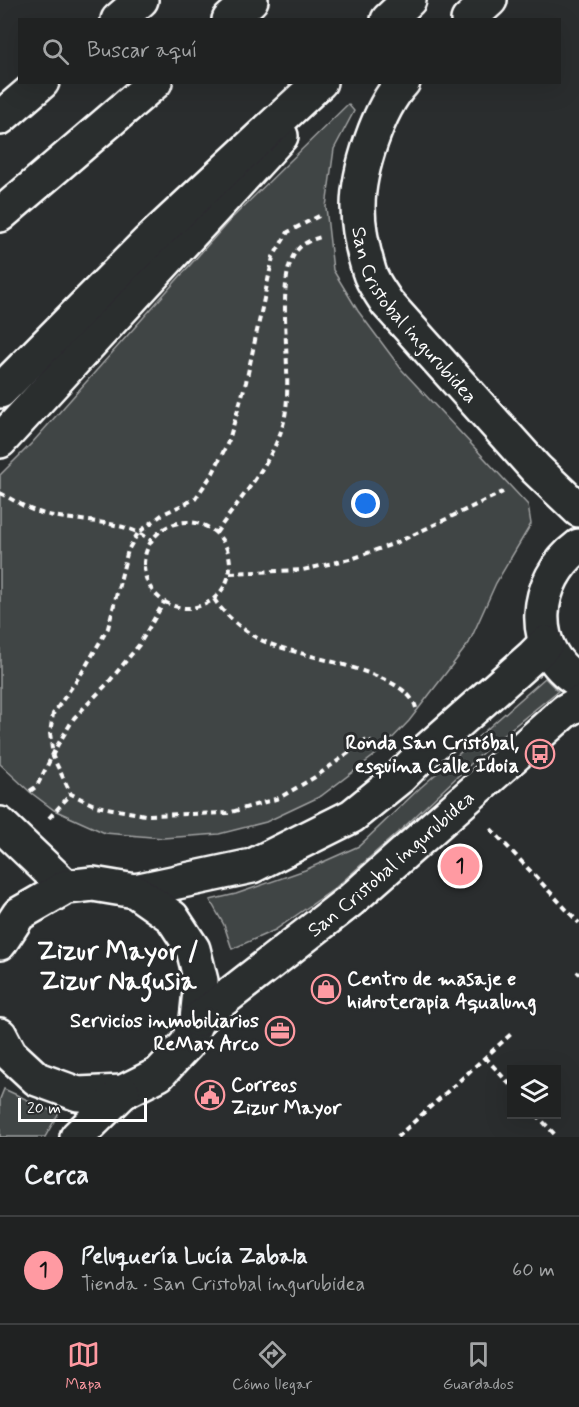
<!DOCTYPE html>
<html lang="es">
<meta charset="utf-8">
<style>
body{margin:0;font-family:Mynerve,sans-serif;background:#2d2f2f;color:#f1f3f6}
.controls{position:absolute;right:18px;bottom:18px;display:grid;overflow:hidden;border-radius:0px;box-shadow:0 6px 24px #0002}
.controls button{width:54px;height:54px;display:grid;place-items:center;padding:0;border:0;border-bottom:2px solid #3d3f40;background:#202222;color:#f1f3f6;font:30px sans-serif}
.scale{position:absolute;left:18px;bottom:15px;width:129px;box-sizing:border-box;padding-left:6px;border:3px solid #fff;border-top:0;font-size:16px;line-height:21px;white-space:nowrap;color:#fff;-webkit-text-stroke:4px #2a2d2e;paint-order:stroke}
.you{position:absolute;left:366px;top:504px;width:21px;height:21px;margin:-15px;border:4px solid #fff;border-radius:50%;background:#1a73e8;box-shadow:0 0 0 9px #1a73e833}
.badge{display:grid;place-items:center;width:39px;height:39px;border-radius:50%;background:#ff9aa2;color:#111;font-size:20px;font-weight:700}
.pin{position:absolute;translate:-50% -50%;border:3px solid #fff;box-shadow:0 2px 6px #0006}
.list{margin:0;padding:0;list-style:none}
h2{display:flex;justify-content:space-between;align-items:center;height:78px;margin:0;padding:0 24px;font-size:26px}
h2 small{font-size:20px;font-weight:400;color:#a2a4a5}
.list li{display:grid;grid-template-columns:39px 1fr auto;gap:18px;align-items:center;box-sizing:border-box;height:108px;padding:0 24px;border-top:2px solid #3d3f40}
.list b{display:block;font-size:22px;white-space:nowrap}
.list p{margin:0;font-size:20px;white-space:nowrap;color:#a2a4a5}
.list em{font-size:20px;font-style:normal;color:#a2a4a5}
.icon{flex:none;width:33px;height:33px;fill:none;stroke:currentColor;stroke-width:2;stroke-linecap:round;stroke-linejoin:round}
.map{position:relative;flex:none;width:579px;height:1137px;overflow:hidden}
.search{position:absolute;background:#202222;box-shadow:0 6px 24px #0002;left:18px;right:18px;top:18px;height:66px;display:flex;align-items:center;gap:15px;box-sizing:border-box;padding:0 21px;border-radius:0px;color:#a2a4a5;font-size:22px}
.sheet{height:186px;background:#202222}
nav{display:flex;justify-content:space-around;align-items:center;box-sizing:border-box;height:84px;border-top:2px solid #3d3f40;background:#202222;font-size:16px;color:#a2a4a5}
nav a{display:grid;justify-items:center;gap:3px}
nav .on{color:#ff9aa2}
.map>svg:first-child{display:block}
.green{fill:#414445;stroke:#a0a2a2;stroke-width:1.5}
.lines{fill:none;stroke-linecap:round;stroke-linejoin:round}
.street-casing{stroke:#fff;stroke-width:38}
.secondary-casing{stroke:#fff;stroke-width:38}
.highway-casing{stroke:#fff;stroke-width:38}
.path{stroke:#fff;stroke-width:4;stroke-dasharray:6 4.5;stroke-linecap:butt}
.street{stroke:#2a2d2e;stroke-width:33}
.secondary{stroke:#2a2d2e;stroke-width:33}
.highway{stroke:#2a2d2e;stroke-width:33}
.labels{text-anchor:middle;stroke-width:6;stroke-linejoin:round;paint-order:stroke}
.street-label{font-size:20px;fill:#fff;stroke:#2a2d2e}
.poi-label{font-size:20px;font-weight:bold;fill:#fff;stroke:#2a2d2e;text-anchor:end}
.district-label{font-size:26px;font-weight:bold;fill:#fff;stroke:#2a2d2e}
</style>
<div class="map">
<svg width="579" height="1137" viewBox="0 0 579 1137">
<rect width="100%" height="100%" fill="#2a2d2e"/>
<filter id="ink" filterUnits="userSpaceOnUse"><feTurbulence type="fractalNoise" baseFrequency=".0167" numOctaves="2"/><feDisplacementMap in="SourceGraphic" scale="12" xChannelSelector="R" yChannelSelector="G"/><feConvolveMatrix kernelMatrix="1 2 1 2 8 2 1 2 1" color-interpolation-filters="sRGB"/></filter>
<g filter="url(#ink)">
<!-- green -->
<path class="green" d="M348,104l6,7 -20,38 -8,58 7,63 25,41 44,59 126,135 3,19 -35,59 -27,60 -60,78 -30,31 -58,44 -55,26 -47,12 -56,4 -58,-5 -51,-23 -24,-18 -30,-28v-289l32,-32 198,-223z
M545,678l13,13 -66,53 -87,82 -71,63 -59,41 -43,19 -8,-24 -14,-25 26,-6 69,-24 54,-24 61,-58z
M4,1089l54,25 -13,23h-45v-38z"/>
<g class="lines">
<!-- street casing -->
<g class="street-casing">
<g id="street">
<path d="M468,20l22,-20"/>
<path id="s1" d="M403,82c-25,27 -45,89 -45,125 0,21 5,44 11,64 3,11 12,22 18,32l149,166 43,41"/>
<path d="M0,441l281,-305"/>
</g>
</g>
<!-- secondary casing -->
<g class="secondary-casing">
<g id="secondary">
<path d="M579,546c-46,34 -53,104 0,135"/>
<path d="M0,824l66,63"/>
<path d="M135,891l117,-25 100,-50 47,-38 28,-28 106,-94 13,-13"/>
<path d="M0,943l19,-29 47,-27 27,-3 42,7 37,26 21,32 8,32 -4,39 -10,24 -28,30 -36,18 -45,2 -41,-15 -27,-25 -10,-19"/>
<path id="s2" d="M197,1020l154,-120 214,-189 14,-8"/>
<path d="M77,1137l46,-45"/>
</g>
</g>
<!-- highway casing -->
<g class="highway-casing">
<path id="highway" d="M118,20l23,-20
M229,20l22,-20
M388,20l21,-20
M0,118l42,-36
M0,215l155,-133
M0,391l148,-149 172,-160"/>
</g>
<!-- path -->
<path class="path" d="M319,216l-31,16 -15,25 -27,125 -17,58 -16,33 -18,26 -32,15 -25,19 -10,17 -20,78 -25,43 -30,43 -3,19 3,24 18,37 25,12 49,9 83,-2 51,-15 36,-21 53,-38 6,8
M0,493c12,6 25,15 38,19 37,12 81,5 113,28
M144 565a43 43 0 1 1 86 0a43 43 0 1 1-86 0Z
M216,533c23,-33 56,-70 67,-108 13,-44 -10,-139 12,-172 7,-10 15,-13 26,-16
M230,573l73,-3 51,-12 44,-16 105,-50
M214,599c10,15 28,31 45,40 33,18 147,30 157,69
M30,791l7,-5 20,-40 17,-28 34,-35 31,-38 25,-43
M49,818l22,-24
M491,829l88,94
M577,974l2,-2
M485,1057l27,30
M536,1114l21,23
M397,1137l114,-103"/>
<!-- street -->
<use href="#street" class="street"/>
<!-- secondary -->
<use href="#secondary" class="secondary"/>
<!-- highway -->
<use href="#highway" class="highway"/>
</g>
</g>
<!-- icons -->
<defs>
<g id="bus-ring" transform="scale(1.5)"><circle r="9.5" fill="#2a2d2e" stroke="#ff9aa2" stroke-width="1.5"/><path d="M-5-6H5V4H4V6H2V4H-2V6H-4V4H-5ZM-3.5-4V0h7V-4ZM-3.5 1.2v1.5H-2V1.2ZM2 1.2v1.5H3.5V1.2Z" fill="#ff9aa2"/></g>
<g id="shop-ring" transform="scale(1.5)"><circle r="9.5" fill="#2a2d2e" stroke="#ff9aa2" stroke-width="1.5"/><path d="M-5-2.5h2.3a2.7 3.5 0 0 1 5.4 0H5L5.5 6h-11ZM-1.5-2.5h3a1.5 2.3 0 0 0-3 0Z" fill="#ff9aa2"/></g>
<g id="office-ring" transform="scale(1.5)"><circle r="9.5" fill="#2a2d2e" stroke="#ff9aa2" stroke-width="1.5"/><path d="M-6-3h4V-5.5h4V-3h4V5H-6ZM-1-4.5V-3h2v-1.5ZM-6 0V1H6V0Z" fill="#ff9aa2"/></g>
<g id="civic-ring" transform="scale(1.5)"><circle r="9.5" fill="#2a2d2e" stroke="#ff9aa2" stroke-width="1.5"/><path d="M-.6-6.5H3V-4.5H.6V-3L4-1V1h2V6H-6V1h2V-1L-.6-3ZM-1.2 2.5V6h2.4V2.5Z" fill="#ff9aa2"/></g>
</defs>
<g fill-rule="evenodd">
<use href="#bus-ring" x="540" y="754"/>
<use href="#shop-ring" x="326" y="989"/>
<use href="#office-ring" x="280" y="1031"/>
<use href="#civic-ring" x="210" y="1095"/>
</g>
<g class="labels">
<!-- street labels -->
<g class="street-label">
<text dy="7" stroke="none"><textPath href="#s1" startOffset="261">San Cristobal ingurubidea</textPath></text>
<text dy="7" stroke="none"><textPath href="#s2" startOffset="249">San Cristobal ingurubidea</textPath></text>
</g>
<!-- poi labels -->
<g class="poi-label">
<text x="519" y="749">Ronda San Cristóbal,<tspan x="519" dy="23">esquina Calle Idoia</tspan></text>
<text x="347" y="985" text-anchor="start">Centro de masaje e<tspan x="347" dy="23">hidroterapia Aqualung</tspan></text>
<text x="259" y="1027">Servicios inmobiliarios<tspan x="259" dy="23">ReMax Arco</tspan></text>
<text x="231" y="1091" text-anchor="start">Correos<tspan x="231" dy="23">Zizur Mayor</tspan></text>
</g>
<!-- district labels -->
<g class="district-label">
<text x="118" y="959">Zizur Mayor /<tspan x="118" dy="30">Zizur Nagusia</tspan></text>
</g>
</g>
</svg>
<div class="controls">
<button><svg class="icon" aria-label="layers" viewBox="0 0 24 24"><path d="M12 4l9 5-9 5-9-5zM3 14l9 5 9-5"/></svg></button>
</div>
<div class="scale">20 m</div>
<div class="you"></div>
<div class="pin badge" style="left:460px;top:866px">1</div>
<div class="search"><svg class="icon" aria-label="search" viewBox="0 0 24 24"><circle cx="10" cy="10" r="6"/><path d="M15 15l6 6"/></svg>Buscar aquí</div>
</div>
<section class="sheet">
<h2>Cerca<small></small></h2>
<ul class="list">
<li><span class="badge">1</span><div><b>Peluquería Lucía Zabala</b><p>Tienda · San Cristobal ingurubidea</p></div><em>60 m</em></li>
</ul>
</section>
<nav>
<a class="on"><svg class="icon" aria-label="map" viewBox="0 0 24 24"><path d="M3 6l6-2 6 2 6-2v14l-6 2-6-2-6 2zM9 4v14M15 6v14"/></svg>Mapa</a>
<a><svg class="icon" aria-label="directions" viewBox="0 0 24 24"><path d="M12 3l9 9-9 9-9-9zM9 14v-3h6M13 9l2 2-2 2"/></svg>Cómo llegar</a>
<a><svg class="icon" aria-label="saved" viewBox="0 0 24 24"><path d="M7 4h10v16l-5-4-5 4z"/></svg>Guardados</a>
</nav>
